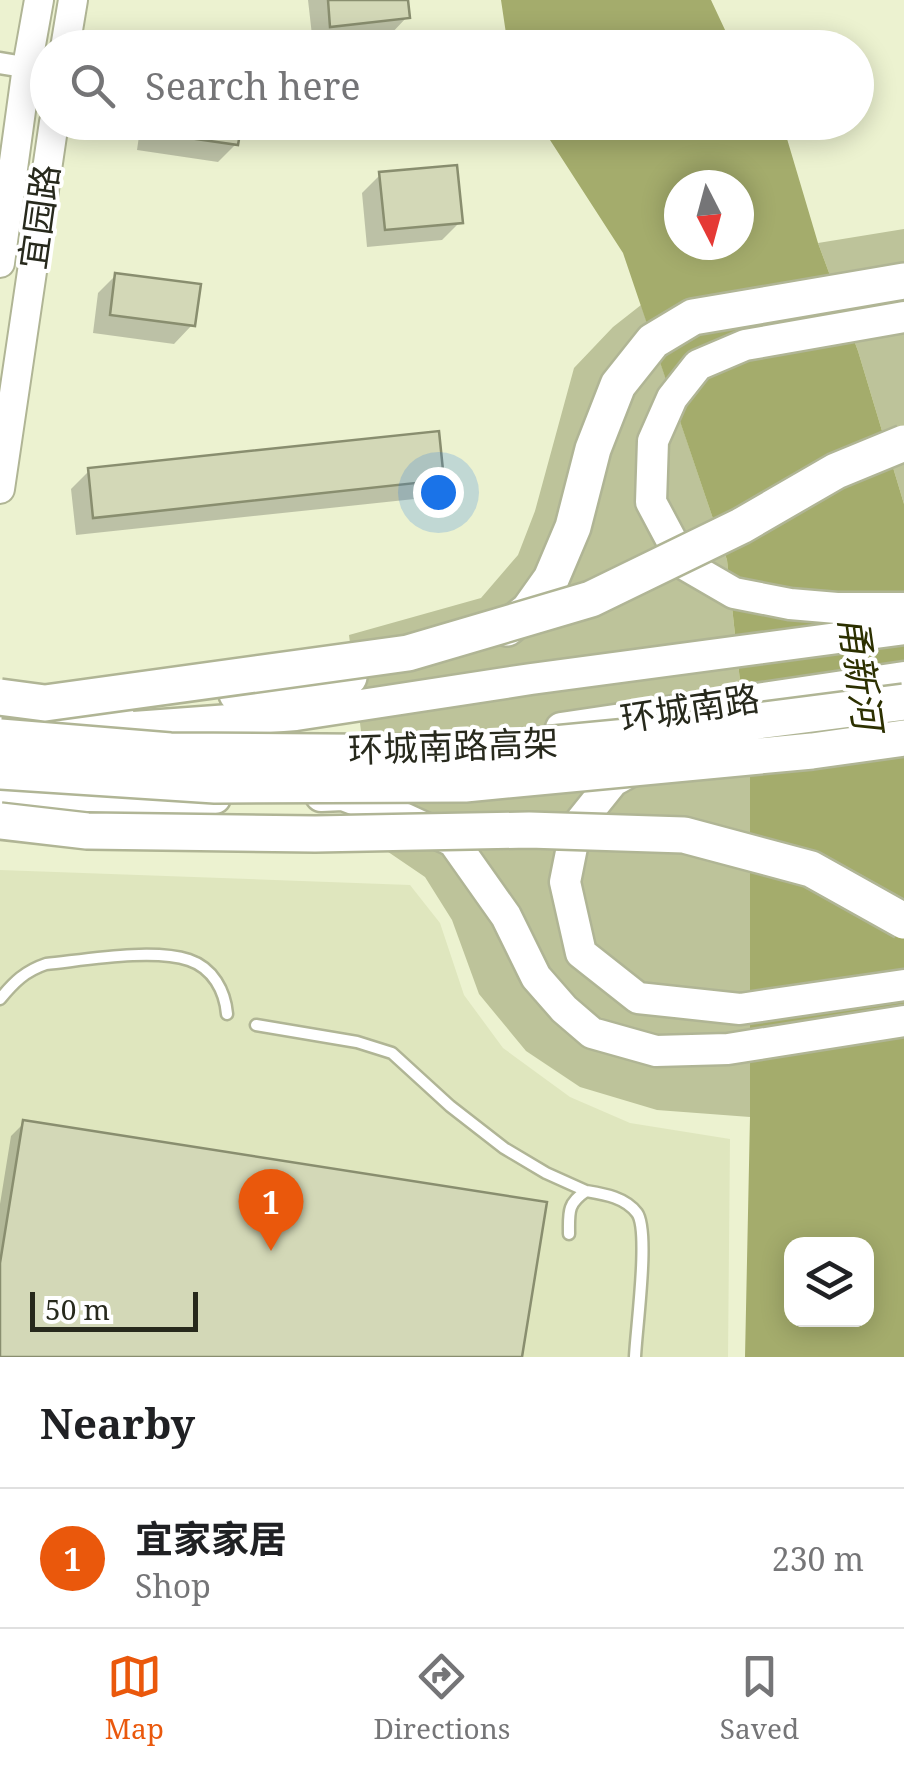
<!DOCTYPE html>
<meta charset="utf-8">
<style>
body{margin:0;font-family:"Noto Serif","Noto Sans SC",serif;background:#f6f6f6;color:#202124}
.controls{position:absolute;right:30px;bottom:30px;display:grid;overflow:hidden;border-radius:20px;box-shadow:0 5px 25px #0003}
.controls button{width:90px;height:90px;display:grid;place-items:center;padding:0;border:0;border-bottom:2px solid #e0e0e0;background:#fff;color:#202124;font:50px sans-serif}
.compass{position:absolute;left:664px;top:170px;width:90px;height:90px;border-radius:50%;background:#fff;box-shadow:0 5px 25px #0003;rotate:174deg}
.scale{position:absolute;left:30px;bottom:25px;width:168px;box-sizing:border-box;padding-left:10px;border:5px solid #27291c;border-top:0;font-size:28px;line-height:35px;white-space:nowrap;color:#27291c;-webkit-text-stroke:8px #fff;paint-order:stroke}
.you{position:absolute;left:438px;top:492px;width:35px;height:35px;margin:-25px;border:8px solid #fff;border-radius:50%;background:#1a73e8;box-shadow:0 0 0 15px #1a73e833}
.badge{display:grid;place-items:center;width:65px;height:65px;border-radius:50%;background:#ea580c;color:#fff;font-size:32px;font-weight:700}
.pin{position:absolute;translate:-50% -82px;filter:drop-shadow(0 2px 5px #0008)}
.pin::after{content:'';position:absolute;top:52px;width:35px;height:30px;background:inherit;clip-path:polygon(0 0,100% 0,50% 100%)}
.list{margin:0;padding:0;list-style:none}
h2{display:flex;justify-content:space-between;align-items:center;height:130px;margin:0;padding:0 40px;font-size:42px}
h2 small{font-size:32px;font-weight:400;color:#757577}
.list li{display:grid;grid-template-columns:65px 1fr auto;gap:30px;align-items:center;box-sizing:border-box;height:140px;padding:0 40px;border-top:2px solid #e0e0e0}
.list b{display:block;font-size:38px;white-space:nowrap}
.list p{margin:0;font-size:32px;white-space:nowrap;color:#757577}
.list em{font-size:32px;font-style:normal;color:#757577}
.icon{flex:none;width:55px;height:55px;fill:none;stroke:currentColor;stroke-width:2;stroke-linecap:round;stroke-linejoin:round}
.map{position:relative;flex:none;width:904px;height:1357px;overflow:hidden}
.search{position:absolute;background:#fff;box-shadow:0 5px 25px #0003;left:30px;right:30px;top:30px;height:110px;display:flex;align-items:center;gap:25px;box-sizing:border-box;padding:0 35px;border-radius:55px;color:#757577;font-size:38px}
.sheet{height:270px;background:#fff}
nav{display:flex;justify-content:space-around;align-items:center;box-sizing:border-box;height:140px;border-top:2px solid #e0e0e0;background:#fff;font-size:28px;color:#757577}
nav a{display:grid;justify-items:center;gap:5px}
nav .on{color:#ea580c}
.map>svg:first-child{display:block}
.built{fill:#dfe6be}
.green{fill:#bdc39a}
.water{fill:#a4ac6c;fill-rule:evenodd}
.shadow{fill:#0003}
.building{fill:#d3d8b7;stroke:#898e6f;stroke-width:2.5}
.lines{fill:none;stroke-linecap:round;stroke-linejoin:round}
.lane-casing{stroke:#b0b595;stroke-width:15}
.street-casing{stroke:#b0b595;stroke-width:25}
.secondary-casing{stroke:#b0b595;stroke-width:32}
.primary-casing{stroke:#b0b595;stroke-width:35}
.highway-casing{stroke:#b0b595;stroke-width:40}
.lane{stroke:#fff;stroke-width:10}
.street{stroke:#fff;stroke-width:20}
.secondary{stroke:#fff;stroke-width:28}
.primary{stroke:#fff;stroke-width:30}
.highway{stroke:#fff;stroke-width:35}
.highway-bridge-casing{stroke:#b0b595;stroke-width:40;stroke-linecap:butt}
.highway-bridge{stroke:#fff;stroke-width:35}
.labels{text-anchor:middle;stroke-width:8;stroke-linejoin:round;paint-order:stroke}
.street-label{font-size:35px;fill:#27291c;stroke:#fff}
.water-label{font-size:38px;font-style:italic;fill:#2c3000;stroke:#fff}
</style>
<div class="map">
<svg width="904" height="1357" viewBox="0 0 904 1357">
<rect width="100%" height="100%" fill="#ecf2d0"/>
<!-- built -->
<path class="built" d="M0,870l410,15 30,38 24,72 39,53 67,49 60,26 100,16 -2,218h-728z"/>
<!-- green -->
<path class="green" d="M904,229v275l-46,-153 -40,-108z
M641,305l86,255 23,214v343l-93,-7 -77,-23 -54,-36 -47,-57 -27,-74 -27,-43 -50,-34 -26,-208 132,-37 37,-43 17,-44 39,-143 39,-41z"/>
<!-- water -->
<path class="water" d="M501,0h210l22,47h-225z
M539,123h239l7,9 33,111 40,108 46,153v853h-159l5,-240v-343l-23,-214 -104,-307zM679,185h60v60h-60zM792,1244h74v76h-74z"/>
<!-- shadow -->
<path class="shadow" d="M308,0h97l2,17 -18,19 -76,8z
M141,122h98l-3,22 -18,18 -81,-12z
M380,175l80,47 -18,18 -75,7 -5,-54z
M116,275l76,50 -18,19 -81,-11 5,-40z
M89,471l353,9 -18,18 -348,37 -5,-46z
M24,1123l496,234h-520v-153l11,-68z"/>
<!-- building -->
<path class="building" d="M328,0h80l2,18 -80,9z
M155,122h87l-4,23 -84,-12z
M457,165l6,58 -78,7 -6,-58z
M115,273l86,11 -6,42 -85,-11z
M439,431l5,49 -351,38 -5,-50z
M23,1120l524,82 -25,155h-522v-94z"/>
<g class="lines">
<!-- lane casing -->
<g class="lane-casing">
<path id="lane" d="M0,999c14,-17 25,-28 46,-35 39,-4 106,-16 143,-4 24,8 36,31 38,54
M256,1025l101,17 35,11 58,53 54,42 42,25 40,18
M569,1234c0,-22 -2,-30 17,-43 18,3 39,6 51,22 13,18 -1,117 -2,144"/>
</g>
<!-- street casing -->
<g class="street-casing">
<path id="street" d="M0,63l48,8"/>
</g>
<!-- secondary casing -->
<g class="secondary-casing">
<path id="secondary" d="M65,48l8,-48
M0,263l27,-196 12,-67
M0,489l54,-367"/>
</g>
<!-- primary casing -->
<g class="primary-casing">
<path id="primary" d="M904,317l-159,28 -47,20 -26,33 -19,43 -2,61 33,62 50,29 56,11 47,4h67
M561,728l343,-51
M79,731l217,-16 235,-36 373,-50
M642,765l-29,16 -37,46 -11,55 16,71 57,45 102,11 164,-24
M5,796l100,8 110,-6
M321,796l22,-1 60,23 50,23 53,75 30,61 28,32 28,24 64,18 72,-2 176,-28"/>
</g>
<!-- highway casing -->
<g class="highway-casing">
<path id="highway" d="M507,628l22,-18 22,-31 22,-52 20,-78 25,-64 35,-44 40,-24 211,-36
M237,694l112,-17
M7,733l89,-23 20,-2"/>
</g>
<!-- lane -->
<use href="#lane" class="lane"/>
<!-- street -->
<use href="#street" class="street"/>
<!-- secondary -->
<use href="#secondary" class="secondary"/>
<!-- primary -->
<use href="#primary" class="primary"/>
<!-- highway -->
<use href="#highway" class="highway"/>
<!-- highway-bridge casing -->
<g class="highway-bridge-casing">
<path id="highway-bridge" d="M0,697l45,6 363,-50 183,-54 150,-73 95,-55 68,-28
M0,737l170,14 290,2 189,-18 255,-33
M0,771l215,14 250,-1 347,-33 92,-13
M0,821l87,10 228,3 214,-4 155,5 127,34 93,52"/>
</g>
<!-- highway-bridge -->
<use href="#highway-bridge" class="highway-bridge"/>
</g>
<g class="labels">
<!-- street labels -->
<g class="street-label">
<text transform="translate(40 217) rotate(-82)" y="12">宜园路</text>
<text transform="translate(690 709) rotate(-9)" y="12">环城南路</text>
<text transform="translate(453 747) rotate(-2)" y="12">环城南路高架</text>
</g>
<!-- water labels -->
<g class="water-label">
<text transform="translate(860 673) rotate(82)" y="13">甬新河</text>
</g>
</g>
</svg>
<div class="controls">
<button><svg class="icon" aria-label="layers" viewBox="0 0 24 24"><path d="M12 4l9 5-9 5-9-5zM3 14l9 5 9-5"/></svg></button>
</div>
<svg class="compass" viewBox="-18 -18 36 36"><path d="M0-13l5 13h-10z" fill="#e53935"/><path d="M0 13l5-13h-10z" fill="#757577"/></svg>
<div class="scale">50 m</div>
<div class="you"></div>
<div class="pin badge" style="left:271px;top:1251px">1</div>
<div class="search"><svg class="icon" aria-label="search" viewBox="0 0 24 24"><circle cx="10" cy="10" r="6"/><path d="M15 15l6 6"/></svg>Search here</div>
</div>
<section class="sheet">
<h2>Nearby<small></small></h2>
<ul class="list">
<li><span class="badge">1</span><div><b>宜家家居</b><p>Shop</p></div><em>230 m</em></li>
</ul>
</section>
<nav>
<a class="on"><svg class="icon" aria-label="map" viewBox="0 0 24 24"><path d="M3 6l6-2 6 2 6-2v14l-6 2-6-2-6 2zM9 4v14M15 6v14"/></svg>Map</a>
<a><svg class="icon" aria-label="directions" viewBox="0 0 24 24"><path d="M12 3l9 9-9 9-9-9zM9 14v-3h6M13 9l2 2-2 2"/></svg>Directions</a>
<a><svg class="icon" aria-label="saved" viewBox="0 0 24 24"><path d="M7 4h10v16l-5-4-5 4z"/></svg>Saved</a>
</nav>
